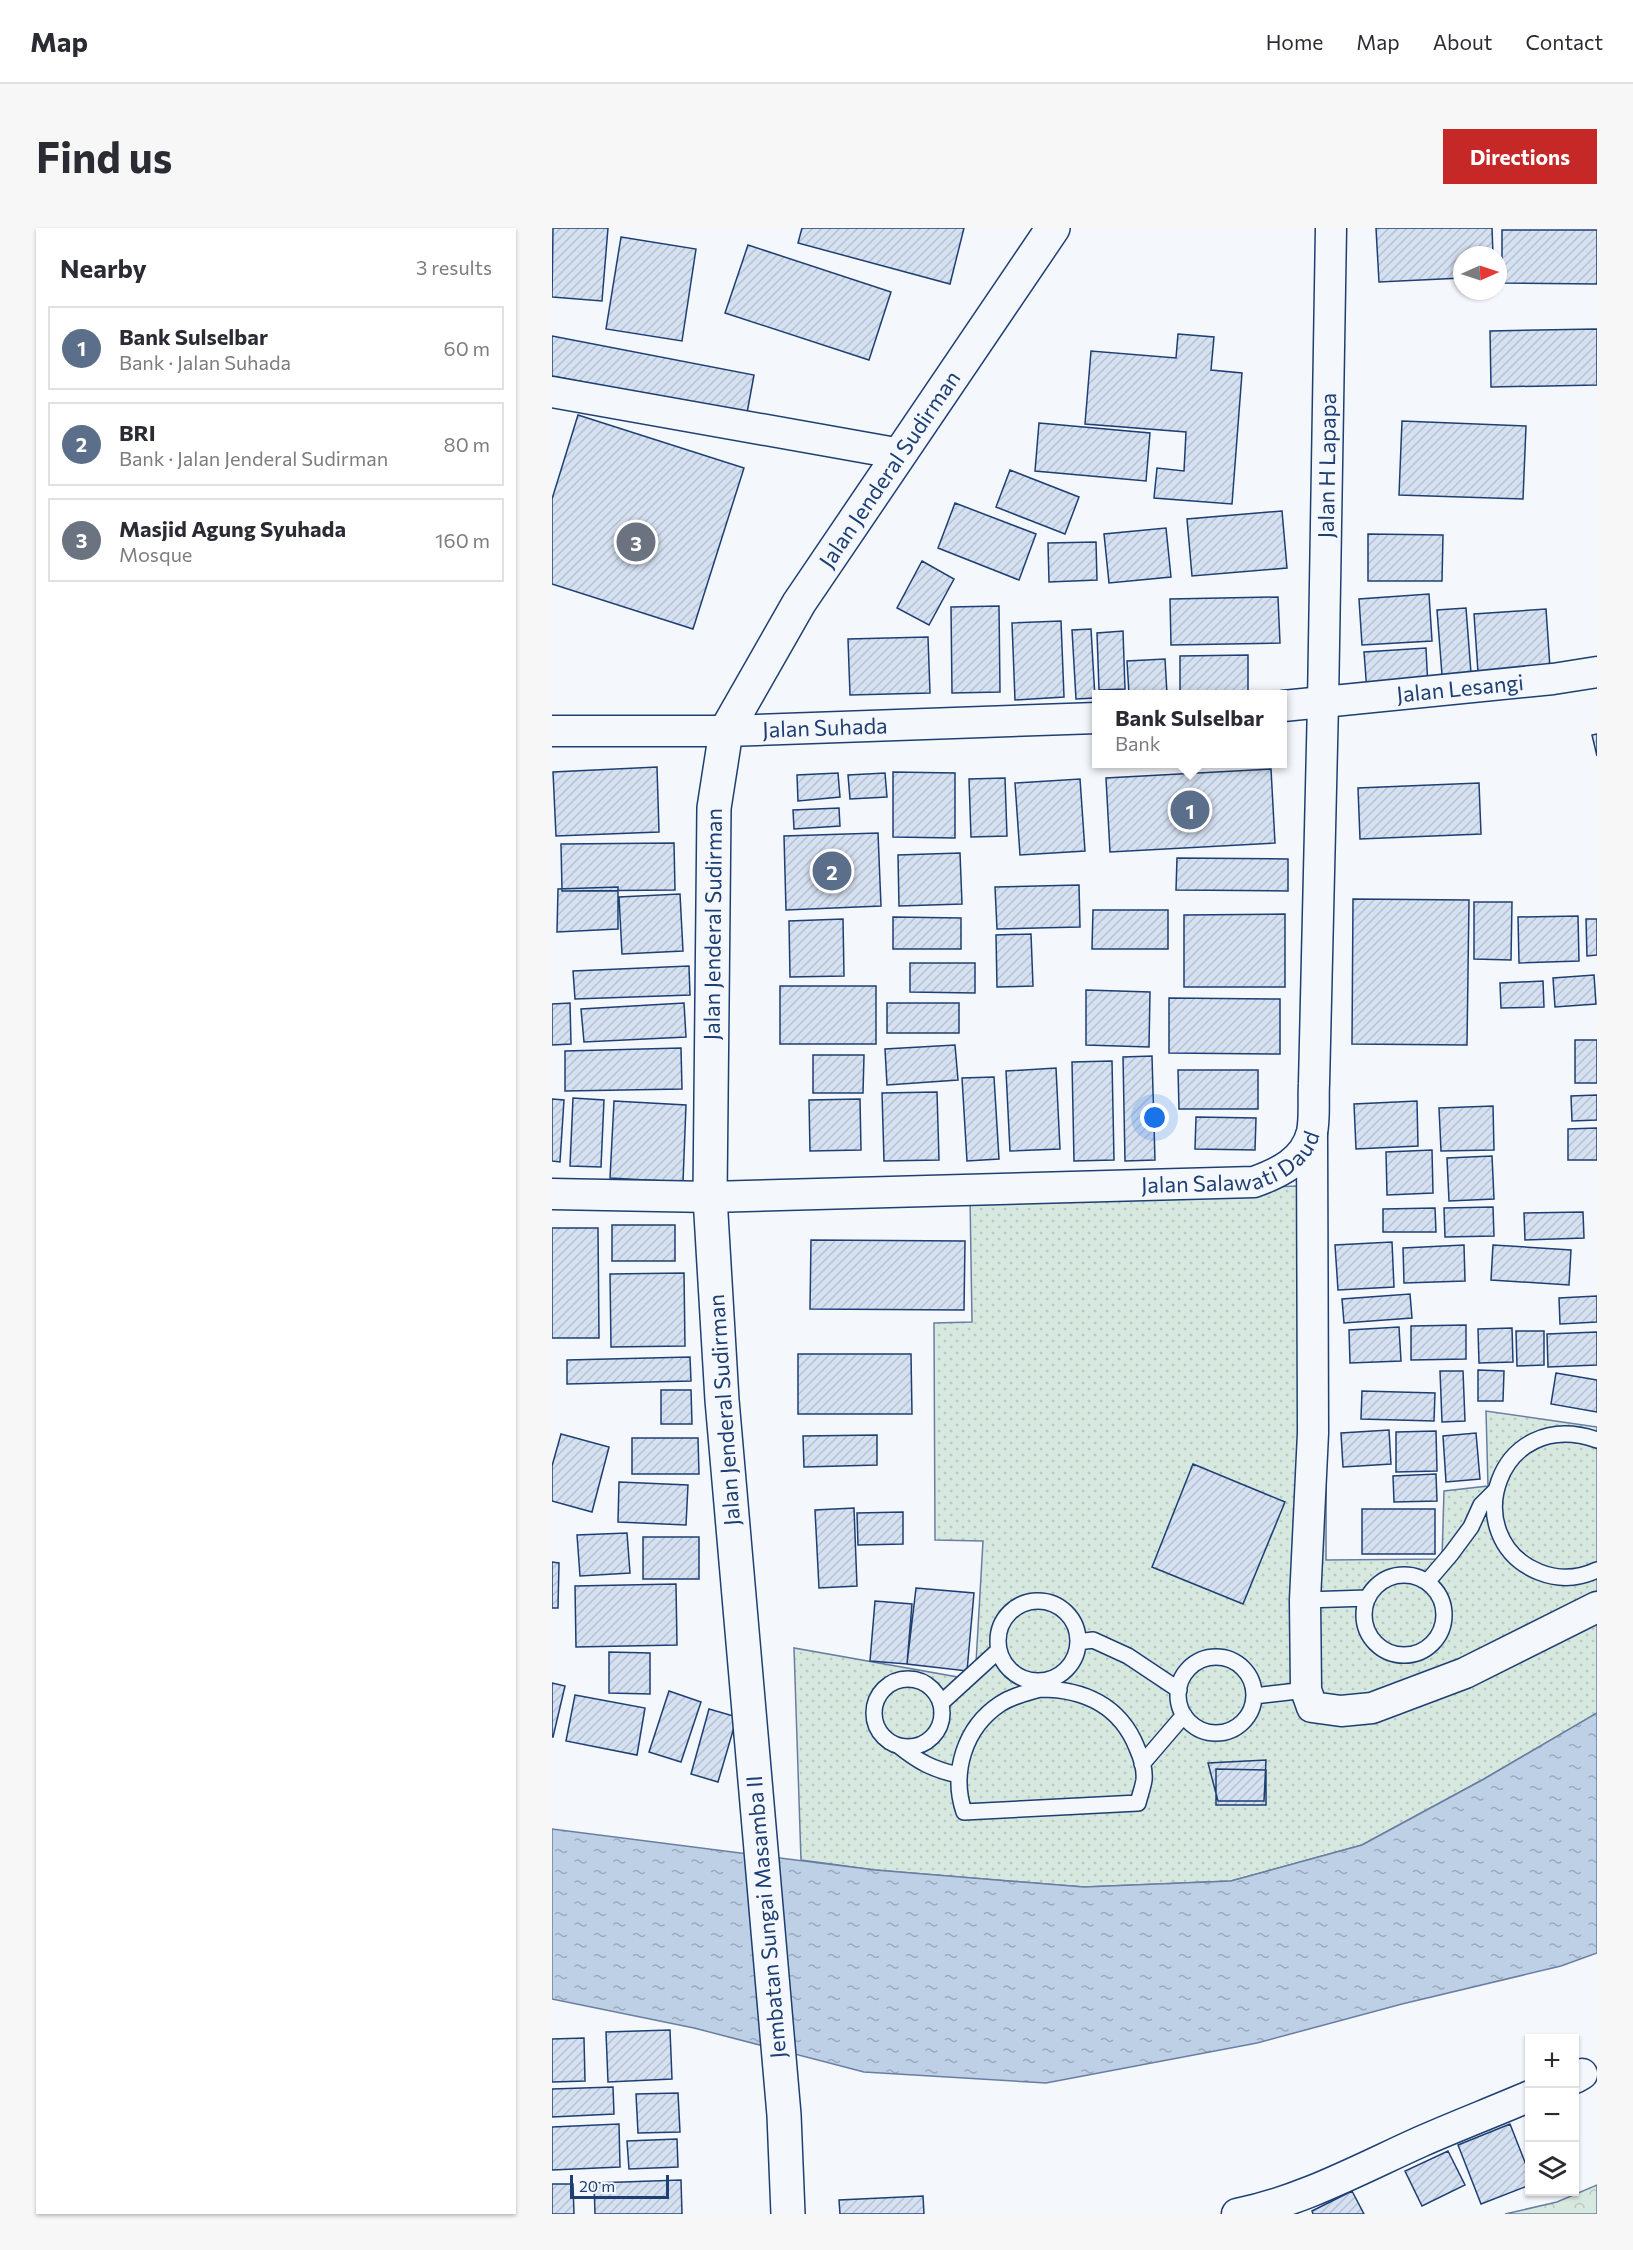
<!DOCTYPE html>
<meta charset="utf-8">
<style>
body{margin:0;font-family:Commissioner,sans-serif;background:#f7f7f7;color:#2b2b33}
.controls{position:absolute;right:18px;bottom:18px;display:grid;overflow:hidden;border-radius:0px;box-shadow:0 2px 4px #0004}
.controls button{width:54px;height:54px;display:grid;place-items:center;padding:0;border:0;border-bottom:2px solid #e1e1e2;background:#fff;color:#2b2b33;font:30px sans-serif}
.compass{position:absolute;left:901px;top:18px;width:54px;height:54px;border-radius:50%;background:#fff;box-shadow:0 2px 4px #0004;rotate:87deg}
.scale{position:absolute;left:18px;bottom:15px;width:99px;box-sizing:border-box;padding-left:6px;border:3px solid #1d3f73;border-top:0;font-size:16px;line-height:21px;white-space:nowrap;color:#1d3f73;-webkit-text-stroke:4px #f4f7fb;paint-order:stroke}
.you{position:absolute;left:603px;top:890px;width:21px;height:21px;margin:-15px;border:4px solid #fff;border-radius:50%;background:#1a73e8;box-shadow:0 0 0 9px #1a73e833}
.badge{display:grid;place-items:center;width:39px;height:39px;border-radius:50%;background:#c62828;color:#fff;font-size:20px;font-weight:700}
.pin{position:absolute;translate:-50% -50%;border:3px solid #fff;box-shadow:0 2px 6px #0006}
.popup{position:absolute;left:540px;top:462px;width:195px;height:78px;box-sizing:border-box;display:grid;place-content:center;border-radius:0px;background:#fff;filter:drop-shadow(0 2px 4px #0005);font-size:20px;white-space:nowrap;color:#7c7c81}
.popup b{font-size:22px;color:#2b2b33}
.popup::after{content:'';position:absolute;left:50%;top:100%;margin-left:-12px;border:12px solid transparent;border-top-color:#fff}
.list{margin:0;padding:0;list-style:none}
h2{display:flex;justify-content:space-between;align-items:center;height:78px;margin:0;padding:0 24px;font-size:26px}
h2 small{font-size:20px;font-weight:400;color:#7c7c81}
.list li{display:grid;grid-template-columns:39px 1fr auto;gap:18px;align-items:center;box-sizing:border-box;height:84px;margin:0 12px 12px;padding:0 12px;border:2px solid #e1e1e2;border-radius:0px}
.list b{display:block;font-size:22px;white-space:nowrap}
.list p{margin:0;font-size:20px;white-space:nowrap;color:#7c7c81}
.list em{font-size:20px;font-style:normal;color:#7c7c81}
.icon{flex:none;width:33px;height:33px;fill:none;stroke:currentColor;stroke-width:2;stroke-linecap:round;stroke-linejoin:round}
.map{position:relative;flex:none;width:1045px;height:1986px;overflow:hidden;border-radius:0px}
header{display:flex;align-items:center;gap:36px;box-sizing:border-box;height:84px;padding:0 30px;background:#fff;border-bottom:2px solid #e1e1e2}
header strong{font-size:28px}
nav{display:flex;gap:33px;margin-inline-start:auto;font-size:21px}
.intro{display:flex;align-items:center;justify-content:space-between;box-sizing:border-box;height:144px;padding:0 36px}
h1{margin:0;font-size:42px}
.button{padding:15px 27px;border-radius:0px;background:#c62828;color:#fff;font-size:21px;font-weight:700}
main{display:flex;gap:36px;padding:0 36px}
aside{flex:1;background:#fff;border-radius:0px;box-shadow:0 2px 4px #0004}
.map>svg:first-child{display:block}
.grass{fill:url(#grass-dots);stroke:#687fa3;stroke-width:1.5}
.forest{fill:url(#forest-crowns);stroke:#687fa3;stroke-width:1.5}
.water{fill:url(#water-ripples);stroke:#687fa3;stroke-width:1.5}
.building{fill:url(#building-hatch);stroke:#1d3f73;stroke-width:1.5}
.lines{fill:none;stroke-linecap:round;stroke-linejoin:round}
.lane-casing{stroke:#1d3f73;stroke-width:18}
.street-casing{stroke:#1d3f73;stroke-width:33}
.highway-casing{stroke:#1d3f73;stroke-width:36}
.lane{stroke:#f4f7fb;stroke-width:15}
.street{stroke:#f4f7fb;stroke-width:30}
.highway{stroke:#f4f7fb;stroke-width:33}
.labels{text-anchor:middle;stroke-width:4.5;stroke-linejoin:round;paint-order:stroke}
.street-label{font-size:22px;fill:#1d3f73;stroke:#f4f7fb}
</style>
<header>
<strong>Map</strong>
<nav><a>Home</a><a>Map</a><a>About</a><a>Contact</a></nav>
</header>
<div class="intro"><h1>Find us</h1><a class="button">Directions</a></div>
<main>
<aside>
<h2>Nearby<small>3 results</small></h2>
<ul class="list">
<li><span class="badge" style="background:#5c6f8a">1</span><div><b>Bank Sulselbar</b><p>Bank · Jalan Suhada</p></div><em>60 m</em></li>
<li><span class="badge" style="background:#5c6f8a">2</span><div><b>BRI</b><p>Bank · Jalan Jenderal Sudirman</p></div><em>80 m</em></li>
<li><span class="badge" style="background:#6b7280">3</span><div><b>Masjid Agung Syuhada</b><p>Mosque</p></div><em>160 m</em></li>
</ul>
</aside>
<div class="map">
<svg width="1045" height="1986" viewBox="0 0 1045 1986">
<defs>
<pattern id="grass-dots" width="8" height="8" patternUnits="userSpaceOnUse" patternTransform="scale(1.5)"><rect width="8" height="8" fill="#d7e8df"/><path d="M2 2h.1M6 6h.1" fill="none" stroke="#b8c8c3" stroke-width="1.8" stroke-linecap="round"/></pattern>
<pattern id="forest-crowns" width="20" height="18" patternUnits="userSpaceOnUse" patternTransform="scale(1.5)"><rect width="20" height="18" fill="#d7e8df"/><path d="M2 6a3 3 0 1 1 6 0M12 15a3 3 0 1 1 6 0" fill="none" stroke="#b8c8c3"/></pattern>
<pattern id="water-ripples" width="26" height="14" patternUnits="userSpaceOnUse" patternTransform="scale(1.5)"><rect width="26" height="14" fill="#bed0e5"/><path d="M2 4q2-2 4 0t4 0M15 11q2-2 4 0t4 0" fill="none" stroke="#9aaabe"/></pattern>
<pattern id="building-hatch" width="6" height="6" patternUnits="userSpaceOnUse" patternTransform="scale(1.5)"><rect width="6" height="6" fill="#d5e0f0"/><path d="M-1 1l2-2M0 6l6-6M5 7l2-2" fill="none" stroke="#b6c1d1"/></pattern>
</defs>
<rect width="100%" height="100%" fill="#f4f7fb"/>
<!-- grass -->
<path class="grass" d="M775,957l-1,375 116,-1 2,-68 44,-5 -2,-75 111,16v286l-113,66 -122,66 -131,36 -147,6 -209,-17 -74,-10 -7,-212 181,32 8,-139 -48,-1 -1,-217 38,-1 -2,-125z"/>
<!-- forest -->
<path class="forest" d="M1045,1957v29h-92l52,-12z"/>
<!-- water -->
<path class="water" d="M1045,1485v240l-36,13 -159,38 -145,39 -211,40 -182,-11 -170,-44 -142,-29v-170l323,41 209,17 147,-6 131,-36 122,-66z"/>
<!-- building -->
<path class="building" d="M1,0h55l-6,73 -50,-4z
M250,0h162l-14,56 -152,-41z
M824,0h116l1,27h-31v23l-83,4z
M950,2h95v54l-95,-1z
M69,9l75,12 -14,92 -76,-12z
M196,17l143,47 -22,68 -144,-47z
M1045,101v56l-106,2 -1,-56z
M626,106l36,3 -3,33 31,3 -10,131 -78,-6 3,-30 27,3 2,-39 -101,-8 6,-73 85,7z
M0,108l202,39 -7,38 -195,-37z
M26,187l166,53 -51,161 -141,-45v-85z
M850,193l124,5 -3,73 -124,-4z
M487,195l111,10 -4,48 -111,-10z
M458,242l69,27 -14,37 -69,-27z
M403,275l81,31 -17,46 -81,-32z
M730,283l5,57 -95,8 -5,-57z
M614,300l5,49 -62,6 -5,-49z
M816,306l75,1 -1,46h-74z
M544,314l1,38 -48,2 -1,-39z
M370,333l32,18 -25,46 -32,-17z
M877,366l3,47 -70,4 -3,-46z
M726,369l2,46 -109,2 -1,-46z
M447,378l1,86 -48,1 -1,-86z
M914,380l5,65 -29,2 -5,-65z
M994,381l4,59 -72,4 -4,-58z
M509,393l3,76 -49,3 -3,-77z
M539,401l4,69 -19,1 -4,-69z
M571,403l2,58 -26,1 -2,-57z
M376,409l2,56 -80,2 -2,-56z
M874,420l2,40 -61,4 -3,-40z
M696,427v39h-68v-38z
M613,431l2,35h-38l-2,-33z
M1045,506v22l-5,-21z
M105,539l2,65 -103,4 -3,-64z
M719,541l4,74 -165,9 -4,-74z
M341,544l62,1v65l-62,-1z
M286,545l2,24 -42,4 -1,-26z
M333,545l2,24 -37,2 -2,-24z
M453,550l2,58 -36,1 -2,-58z
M528,551l5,72 -65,4 -5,-72z
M927,555l2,51 -121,5 -2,-51z
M287,580l1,18 -46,3 -1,-19z
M326,605l3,73 -95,4 -2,-74z
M122,615l1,47 -113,1 -1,-47z
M408,625l2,51 -63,2 -1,-51z
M625,630l111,1v32l-112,-1z
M527,657l1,42 -83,2 -2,-42z
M66,659v42l-61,3 1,-43z
M128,666l3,57 -61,3 -3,-57z
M801,671l116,1 -2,145 -115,-1z
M922,674h38l-1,58 -37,-1z
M541,682h75v39h-76z
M733,686v73h-101v-72z
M1026,688l1,45 -60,2 -1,-46z
M341,689l68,1v31h-68z
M291,691l1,57 -54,1 -1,-56z
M1034,691h11v36l-10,1z
M479,706l2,52 -36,1 -1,-52z
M358,735h65v30l-65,-1z
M137,738l1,29 -115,4 -2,-28z
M1042,747l2,29 -41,3 -2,-29z
M991,753l1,26 -43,1 -1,-25z
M228,758h96v58h-96z
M534,762l64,2 -1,55 -63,-2z
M617,770l111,1v55l-111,-1z
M18,775l1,41 -19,1v-41z
M132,775l2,34 -102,5 -3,-33z
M335,775h72v30h-72z
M1023,812h22v43h-22z
M403,817l3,35 -71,5 -2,-36z
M129,820l1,41 -117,2v-40z
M261,827h51l-1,38h-50z
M600,828l3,104 -30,1 -2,-104z
M560,833l2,99 -40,1 -2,-99z
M504,840l4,81 -50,2 -4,-80z
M626,842h80v39h-79z
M442,849l5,82 -32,2 -5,-83z
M385,864l2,68 -55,1 -2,-68z
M1045,867v25l-25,1 -1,-25z
M21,870l31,2 -3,67 -31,-1z
M0,871l12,1 -4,62 -8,-1z
M308,871l1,51 -51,1 -1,-51z
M62,873l72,4 -3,77 -73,-4z
M865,873l1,45 -62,3 -2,-45z
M941,878l1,44 -53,1 -2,-43z
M644,889l60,1 -1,32 -60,-1z
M1045,900v32h-29v-31z
M880,922l1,43 -46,2 -1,-43z
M940,928l2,43 -45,2 -2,-43z
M941,979l1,29 -49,1 -1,-29z
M883,980l1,24h-53v-23z
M1031,984l1,26 -59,2 -1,-27z
M60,997h63v36h-63z
M0,1000h46l1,110h-47z
M259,1012l154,1 -1,69 -154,-1z
M840,1014l2,45 -56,3 -3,-45z
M912,1017l1,36 -61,2 -1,-35z
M941,1017l78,5 -2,35 -78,-5z
M132,1045l1,73 -74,1 -1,-73z
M858,1066l2,24 -68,5 -2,-24z
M1045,1068v26l-37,2 -1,-26z
M914,1097v34l-55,1v-34z
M847,1099l2,34 -51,2 -1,-33z
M960,1100l1,34 -34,1 -1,-34z
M964,1103h28v34l-27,1z
M1045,1104v33l-49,2 -1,-33z
M246,1126h113l1,60h-114z
M138,1129l1,24 -124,3v-24z
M926,1142l26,1 -1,30h-25z
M888,1143h23l2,50 -23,1z
M1004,1145l41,7v32l-46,-8z
M109,1162h30l1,34h-31z
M810,1163l73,2 -1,28 -73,-2z
M837,1202l2,34 -48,3 -2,-34z
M884,1203l1,40 -41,1v-40z
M924,1205l4,46 -34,3 -3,-46z
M9,1206l48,13 -17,65 -40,-11v-35z
M325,1207v30l-73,2 -1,-31z
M80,1210h66l1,36h-67z
M641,1236l92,38 -42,102 -91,-37z
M884,1246l1,27 -43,1 -1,-26z
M67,1254l69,3 -2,40 -68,-3z
M302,1280l3,78 -38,2 -4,-78z
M810,1281h73v45h-73z
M351,1284v32l-45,1 -1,-32z
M75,1305l3,40 -50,3 -3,-41z
M91,1309h56v42h-56z
M0,1334l7,1 -1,45h-6z
M124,1356l1,61 -101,2 -1,-61z
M364,1360l58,5 -7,78 -60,-7z
M323,1373l37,3 -5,60 -37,-3z
M57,1424l41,1v41l-41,-1z
M0,1455l13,3 -12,51h-1z
M117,1463l32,11 -20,60 -32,-10z
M23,1467l70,13 -8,47 -71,-14z
M157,1481l28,8 -19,65 -27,-8z
M714,1532l-2,41h-46l-10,-38z
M664,1541l50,1v35h-50z
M118,1802l2,49 -64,3 -2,-50z
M32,1810l1,43 -33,1v-43z
M61,1859l1,27 -62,3v-28z
M126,1865l2,39 -42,1 -2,-39z
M67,1896l1,43 -68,3v-43z
M958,1896l20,51v10l-49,19 -23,-59z
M125,1911l1,28 -49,2 -2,-28z
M896,1923l17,34 -43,21 -17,-35z
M129,1952l1,34h-87l-1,-31z
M0,1956h21l1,30h-22z
M800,1963l12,23h-51l-1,-3z
M371,1968l1,18h-84l-1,-14z"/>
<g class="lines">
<!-- lane casing -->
<g class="lane-casing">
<path id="lane" d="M1045,1212c-100,-35 -141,98 -58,132 20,8 39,7 58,-2
M812 1387a40 40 0 1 1 80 0a40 40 0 1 1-80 0Z
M875,1354l24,-28 20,-27 10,-22 15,-15
M753,1372l63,-2
M446 1413a40 40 0 1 1 80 0a40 40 0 1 1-80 0Z
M526,1414l15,-2 35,16 51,34
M626 1467a38 38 0 1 1 76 0a38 38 0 1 1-76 0Z
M322 1485a34 34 0 1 1 68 0a34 34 0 1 1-68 0Z
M488,1461c43,0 80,16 97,59 4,9 8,22 7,32 -1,7 -4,15 -6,23l-174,9c-13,-39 0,-84 36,-108 12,-8 26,-11 40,-15z
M702,1468l52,-6
M389,1475l58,-53
M347,1518c20,16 33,23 59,29
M590,1536l42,-49"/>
</g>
<!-- street casing -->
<g class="street-casing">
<g id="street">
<path d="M0,164l349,62"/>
<path id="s1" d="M731,478l270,-27 44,-7"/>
<path id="s2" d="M0,503h174l371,-13"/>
<path d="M760,906l1,299 -8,167 1,90 6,17 29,4 31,-3 93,-35 132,-66"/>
<path id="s3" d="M0,966l158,3 544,-15c25,-9 51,-21 58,-50 3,-14 1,-33 2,-48l9,-381 8,-475"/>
<path d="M1023,1850l7,-4"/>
<path d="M685,1986c65,-13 123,-45 183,-72 36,-16 73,-30 110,-46"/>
</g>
</g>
<!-- highway casing -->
<g class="highway-casing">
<g id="highway">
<path id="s4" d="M236,1986l-4,-99 -62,-715 -12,-203 4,-389 12,-77 73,-128 254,-375"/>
</g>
</g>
<!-- lane -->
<use href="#lane" class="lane"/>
<!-- street -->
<use href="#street" class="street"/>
<!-- highway -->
<use href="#highway" class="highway"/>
</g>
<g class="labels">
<!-- street labels -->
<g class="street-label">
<text dy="8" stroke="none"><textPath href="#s3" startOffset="1449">Jalan H Lapapa</textPath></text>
<text dy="8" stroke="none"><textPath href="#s4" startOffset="1796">Jalan Jenderal Sudirman</textPath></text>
<text dy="8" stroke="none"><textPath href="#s1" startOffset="178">Jalan Lesangi</textPath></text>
<text dy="8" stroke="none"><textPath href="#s2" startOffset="273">Jalan Suhada</textPath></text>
<text dy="8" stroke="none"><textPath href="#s4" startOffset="1293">Jalan Jenderal Sudirman</textPath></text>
<text dy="8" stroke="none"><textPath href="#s3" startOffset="686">Jalan Salawati Daud</textPath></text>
<text transform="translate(172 1182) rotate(-94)" y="8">Jalan Jenderal Sudirman</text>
<text transform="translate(214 1689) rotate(-95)" y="8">Jembatan Sungai Masamba II</text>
</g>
</g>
</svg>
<div class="controls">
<button>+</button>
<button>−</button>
<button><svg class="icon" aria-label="layers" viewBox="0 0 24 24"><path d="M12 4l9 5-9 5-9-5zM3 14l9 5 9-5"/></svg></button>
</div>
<svg class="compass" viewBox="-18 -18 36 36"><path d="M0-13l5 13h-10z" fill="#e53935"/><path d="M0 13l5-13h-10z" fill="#7c7c81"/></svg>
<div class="scale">20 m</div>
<div class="you"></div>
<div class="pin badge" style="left:638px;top:582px;background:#5c6f8a">1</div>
<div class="popup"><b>Bank Sulselbar</b>Bank</div>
<div class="pin badge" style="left:280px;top:643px;background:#5c6f8a">2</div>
<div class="pin badge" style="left:84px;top:314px;background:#6b7280">3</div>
</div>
</main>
